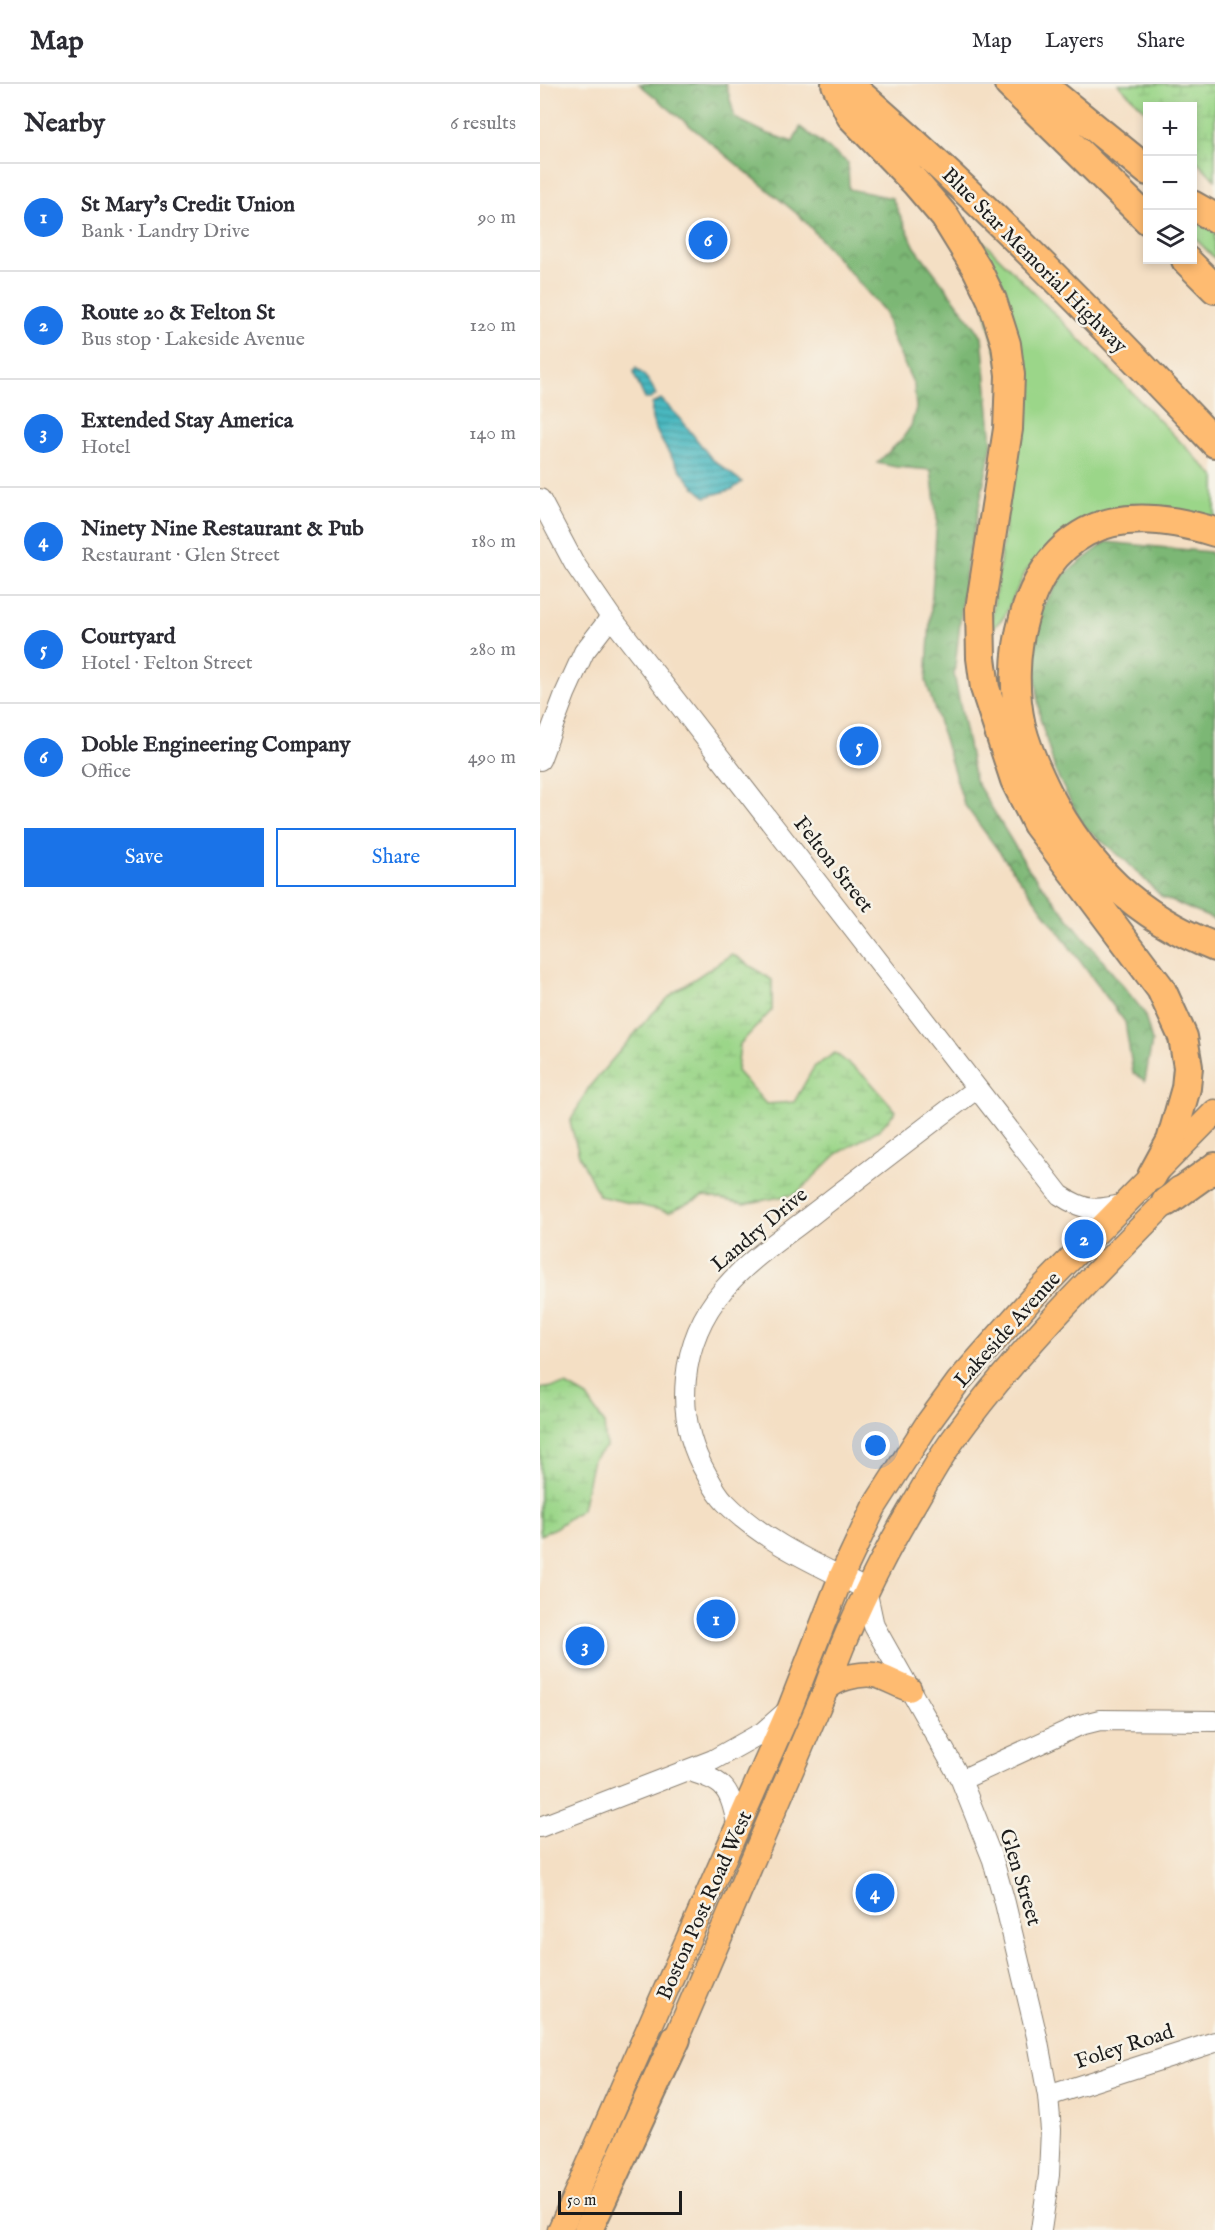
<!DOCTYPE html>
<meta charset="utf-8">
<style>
body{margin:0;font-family:"IM FELL English",serif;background:#f7f7f7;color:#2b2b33}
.controls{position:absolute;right:18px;top:18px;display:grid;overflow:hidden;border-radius:0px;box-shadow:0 3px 9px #0003}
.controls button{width:54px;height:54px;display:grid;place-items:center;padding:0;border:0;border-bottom:2px solid #e1e1e2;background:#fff;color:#2b2b33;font:30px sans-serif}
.scale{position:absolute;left:18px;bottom:15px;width:124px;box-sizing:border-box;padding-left:6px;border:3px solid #1c1c1c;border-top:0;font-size:16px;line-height:21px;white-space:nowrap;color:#1c1c1c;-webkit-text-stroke:4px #f7f3e8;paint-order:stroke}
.you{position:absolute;left:336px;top:1362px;width:21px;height:21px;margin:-15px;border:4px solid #fff;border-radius:50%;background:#1a73e8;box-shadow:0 0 0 9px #1a73e833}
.badge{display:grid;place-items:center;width:39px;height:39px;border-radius:50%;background:#1a73e8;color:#fff;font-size:20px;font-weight:700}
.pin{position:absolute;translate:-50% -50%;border:3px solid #fff;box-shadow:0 2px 6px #0006}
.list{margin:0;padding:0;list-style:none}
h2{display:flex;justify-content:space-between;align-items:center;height:78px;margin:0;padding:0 24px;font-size:26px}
h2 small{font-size:20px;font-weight:400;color:#7c7c81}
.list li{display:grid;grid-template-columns:39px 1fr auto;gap:18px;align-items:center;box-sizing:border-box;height:108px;padding:0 24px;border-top:2px solid #e1e1e2}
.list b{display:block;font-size:22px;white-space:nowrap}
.list p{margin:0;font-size:20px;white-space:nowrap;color:#7c7c81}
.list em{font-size:20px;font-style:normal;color:#7c7c81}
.actions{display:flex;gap:12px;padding:18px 24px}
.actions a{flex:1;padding:14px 0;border:2px solid #1a73e8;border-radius:0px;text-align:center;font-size:21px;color:#1a73e8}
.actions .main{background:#1a73e8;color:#fff}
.icon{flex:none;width:33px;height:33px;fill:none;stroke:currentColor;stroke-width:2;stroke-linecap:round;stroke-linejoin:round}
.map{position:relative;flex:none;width:675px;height:2146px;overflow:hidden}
header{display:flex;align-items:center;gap:36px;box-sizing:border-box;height:84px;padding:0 30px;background:#fff;border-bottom:2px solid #e1e1e2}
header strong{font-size:28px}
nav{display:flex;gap:33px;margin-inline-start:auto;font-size:21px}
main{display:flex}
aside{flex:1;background:#fff}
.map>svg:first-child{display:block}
.grass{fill:#9bd689;stroke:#5c7952;stroke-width:1.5}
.forest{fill:url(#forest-crowns);stroke:#4c6a48;stroke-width:1.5}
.wetland{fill:url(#wetland-marsh);stroke:#5c7952;stroke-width:1.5}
.water{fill:url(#water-rules);stroke:#326a6e;stroke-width:1.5}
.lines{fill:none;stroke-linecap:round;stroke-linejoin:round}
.minor-casing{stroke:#887e70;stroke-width:22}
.major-casing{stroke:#887e70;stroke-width:27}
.highway-casing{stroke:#887e70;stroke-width:32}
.minor{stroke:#fff;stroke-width:20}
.major{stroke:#febb71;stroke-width:24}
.highway{stroke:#febb71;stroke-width:28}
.labels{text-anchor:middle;stroke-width:5;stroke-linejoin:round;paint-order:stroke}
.street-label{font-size:21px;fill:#1c1c1c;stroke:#f7f3e8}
</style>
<header>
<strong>Map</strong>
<nav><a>Map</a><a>Layers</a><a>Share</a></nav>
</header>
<main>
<aside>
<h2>Nearby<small>6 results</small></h2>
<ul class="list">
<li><span class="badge">1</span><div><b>St Mary's Credit Union</b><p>Bank · Landry Drive</p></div><em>90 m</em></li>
<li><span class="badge">2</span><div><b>Route 20 &amp; Felton St</b><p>Bus stop · Lakeside Avenue</p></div><em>120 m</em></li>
<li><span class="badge">3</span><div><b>Extended Stay America</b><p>Hotel</p></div><em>140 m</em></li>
<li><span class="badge">4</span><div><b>Ninety Nine Restaurant &amp; Pub</b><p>Restaurant · Glen Street</p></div><em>180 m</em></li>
<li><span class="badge">5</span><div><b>Courtyard</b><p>Hotel · Felton Street</p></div><em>280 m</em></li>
<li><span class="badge">6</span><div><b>Doble Engineering Company</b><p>Office</p></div><em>490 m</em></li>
</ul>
<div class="actions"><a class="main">Save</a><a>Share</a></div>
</aside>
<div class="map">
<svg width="675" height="2146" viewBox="0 0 675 2146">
<defs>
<pattern id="forest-crowns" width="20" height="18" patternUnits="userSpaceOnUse" patternTransform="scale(1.5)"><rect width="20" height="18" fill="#7cb775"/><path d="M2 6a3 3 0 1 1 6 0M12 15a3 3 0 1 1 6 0" fill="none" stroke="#65945f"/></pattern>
<pattern id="wetland-marsh" width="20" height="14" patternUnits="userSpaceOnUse" patternTransform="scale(1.5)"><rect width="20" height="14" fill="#9bd689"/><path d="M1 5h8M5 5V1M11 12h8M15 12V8" fill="none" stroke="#85b776"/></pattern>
<pattern id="water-rules" width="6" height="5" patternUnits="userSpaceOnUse" patternTransform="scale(1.5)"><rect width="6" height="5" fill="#49b8c0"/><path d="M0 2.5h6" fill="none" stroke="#3c959b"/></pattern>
</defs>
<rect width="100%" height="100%" fill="#f7f3e8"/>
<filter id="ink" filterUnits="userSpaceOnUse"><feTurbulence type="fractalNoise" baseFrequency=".0167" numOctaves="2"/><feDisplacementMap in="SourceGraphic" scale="12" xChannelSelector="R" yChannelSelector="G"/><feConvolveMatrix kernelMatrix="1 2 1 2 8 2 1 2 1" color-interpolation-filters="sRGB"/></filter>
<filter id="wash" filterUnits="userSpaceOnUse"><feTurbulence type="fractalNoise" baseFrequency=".008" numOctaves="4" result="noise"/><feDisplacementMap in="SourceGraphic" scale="24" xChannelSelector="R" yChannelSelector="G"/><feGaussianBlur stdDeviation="1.35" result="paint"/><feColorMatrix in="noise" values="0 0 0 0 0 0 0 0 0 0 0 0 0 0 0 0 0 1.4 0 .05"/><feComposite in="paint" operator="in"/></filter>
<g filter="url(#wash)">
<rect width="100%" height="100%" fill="#f4dfc4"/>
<!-- grass -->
<path class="grass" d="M652,137l23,10v28l-22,-23z
M434,148l241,245v41l-153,18 -36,35 -22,46 -14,14 28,-196 -52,-198z"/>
<!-- forest -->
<path class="forest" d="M99,0h87l9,34 31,15 27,9 7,-15 48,36 1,26 43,9 23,49 67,89 10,108 -25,120 -13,110 21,106 53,88 116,144 8,29 -7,40 -12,-8 -8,-51 -161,-218 -38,-123 11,-162 -6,-49 -35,-3 -19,-4 25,-24 9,-13 5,-18 -2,-23 -22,-47 -7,-26 -84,-95z
M566,458l104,10 5,9v359l-53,-23 -36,-36 -43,-35 -27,-53 -16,-55 -6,-57v-40l28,-45z"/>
<!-- wetland -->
<path class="wetland" d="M578,0h97v96l-22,-23 -1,-51h-44l-1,6z
M192,870l40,26v30l-32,34 -3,27 29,33 28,-2 20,-35 21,-14 33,26 28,32 -16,18 -43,25 -41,40 -52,10 -40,-8 -35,16 -70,-16 -20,-41 -9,-33 19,-35 59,-69 25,-25z
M26,1301l21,12 17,26 2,24 -13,12 -11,50 -27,19 -15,7v-146z"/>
<!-- water -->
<path class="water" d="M96,284c9,7 16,15 20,27l-6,4h-5l-10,-22 -1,-6z
M121,315l19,19 31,40 31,24 -9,7 -27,8c-18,-12 -48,-57 -54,-78 -1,-5 0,-10 0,-15z"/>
</g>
<g filter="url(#ink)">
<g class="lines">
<!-- minor casing -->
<g class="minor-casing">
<path id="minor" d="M0,415l34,64 37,54 449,578c26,17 36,16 65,9
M0,676l25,-66 19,-42 27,-35
M436,1005c-54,41 -108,82 -162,124 -30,24 -65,46 -90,76 -44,52 -52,127 -17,186 5,9 10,19 17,26 38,40 94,64 142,88l8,37 87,154 32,80 12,43 32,134 11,59 3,34 -2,45 -8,55
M149,1687c39,11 40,18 49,56
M421,1696l119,-55 20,-5 115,1
M0,1743l173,-67 50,-28 25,-22
M508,2012l167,-54"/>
</g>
<!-- major casing -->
<g class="major-casing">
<path id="major" d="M285,1607c8,-12 34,-18 49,-16 9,1 25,11 35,14
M136,1955l149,-348c23,-65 52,-125 87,-184 13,-22 25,-45 40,-66 66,-92 148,-172 227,-252
M20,2146l230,-522 51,-131 33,-70 54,-84 30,-41 75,-85 182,-185"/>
</g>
<!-- highway casing -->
<g class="highway-casing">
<path id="highway" d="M296,0l15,32 64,66 30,35 32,52 15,31 14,44 4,31 -2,54 -28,180 1,49 4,30 30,92 22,44 124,165 22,48 5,30 -2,21 -15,53 -19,35
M308,0c130,112 250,235 367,359
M469,0l139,136
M501,0l107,87
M652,121l23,13
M646,176l29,29
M675,448c-39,-12 -90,-21 -129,0 -64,35 -80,129 -65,194 6,24 16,46 27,68 39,74 88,122 167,153
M626,1118l49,-35
M48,2146l88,-191"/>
</g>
<!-- minor -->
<use href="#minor" class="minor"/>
<!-- major -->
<use href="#major" class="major"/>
<!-- highway -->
<use href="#highway" class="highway"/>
</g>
</g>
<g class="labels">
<!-- street labels -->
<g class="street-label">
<text transform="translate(495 176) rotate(45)" y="7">Blue Star Memorial Highway</text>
<text transform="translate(294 780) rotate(52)" y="7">Felton Street</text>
<text transform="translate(219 1145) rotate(-40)" y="7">Landry Drive</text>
<text transform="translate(467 1245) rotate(-48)" y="7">Lakeside Avenue</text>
<text transform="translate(481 1793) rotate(73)" y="7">Glen Street</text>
<text transform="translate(164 1821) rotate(-66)" y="7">Boston Post Road West</text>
<text transform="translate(584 1962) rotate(-18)" y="7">Foley Road</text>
</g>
</g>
</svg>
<div class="controls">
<button>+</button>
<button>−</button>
<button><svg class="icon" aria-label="layers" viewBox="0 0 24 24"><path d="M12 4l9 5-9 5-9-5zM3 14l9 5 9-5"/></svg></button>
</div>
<div class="scale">50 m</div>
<div class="you"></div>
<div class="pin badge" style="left:176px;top:1535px">1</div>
<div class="pin badge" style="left:544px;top:1155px">2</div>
<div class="pin badge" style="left:45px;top:1562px">3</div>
<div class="pin badge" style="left:335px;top:1809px">4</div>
<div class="pin badge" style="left:319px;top:662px">5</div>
<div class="pin badge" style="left:168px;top:156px">6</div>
</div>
</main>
